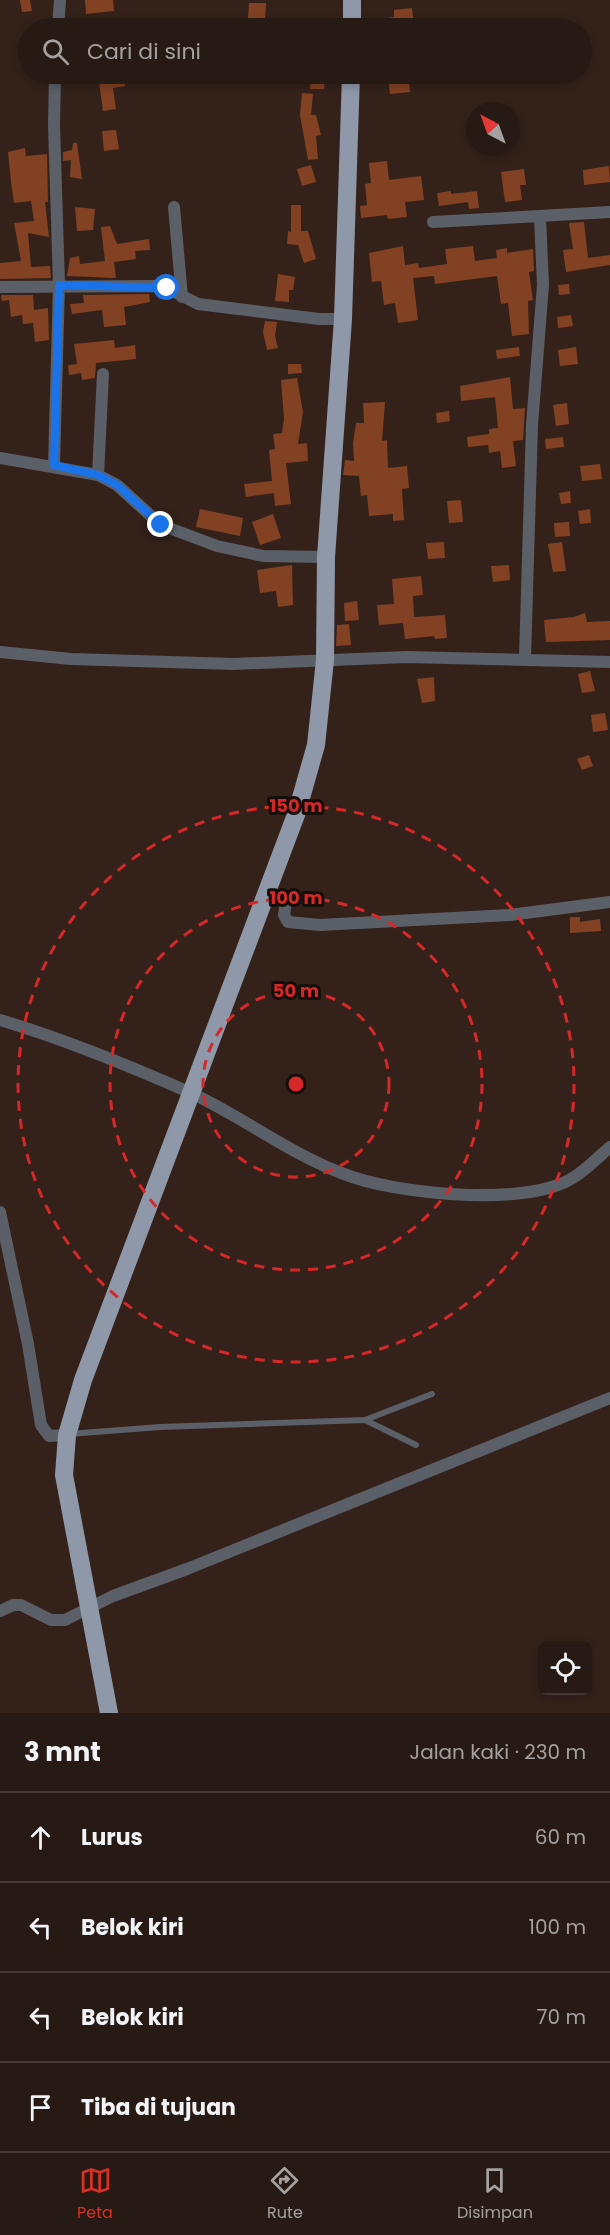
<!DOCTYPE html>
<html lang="id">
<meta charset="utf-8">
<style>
body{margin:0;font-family:Poppins,sans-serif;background:#2f231d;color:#f1f3f6}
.controls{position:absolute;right:18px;bottom:18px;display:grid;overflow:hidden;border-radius:9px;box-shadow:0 3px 9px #0003}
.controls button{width:54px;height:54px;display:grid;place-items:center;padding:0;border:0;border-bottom:2px solid #433834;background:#271a14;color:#f1f3f6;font:30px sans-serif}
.compass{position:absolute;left:466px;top:102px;width:54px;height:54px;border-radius:50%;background:#271a14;box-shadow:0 3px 9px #0003;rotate:319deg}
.stop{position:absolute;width:18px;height:18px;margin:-14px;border:4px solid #1a73e8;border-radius:50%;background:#fff}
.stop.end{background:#1a73e8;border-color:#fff;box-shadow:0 2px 6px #0008}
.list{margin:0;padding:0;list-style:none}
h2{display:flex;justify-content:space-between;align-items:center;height:78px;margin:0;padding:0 24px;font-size:26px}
h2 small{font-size:20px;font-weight:400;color:#a4a1a0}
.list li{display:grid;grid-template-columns:39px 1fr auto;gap:18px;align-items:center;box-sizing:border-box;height:90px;padding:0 24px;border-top:2px solid #433834}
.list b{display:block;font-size:22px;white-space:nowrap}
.list em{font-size:20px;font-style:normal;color:#a4a1a0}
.icon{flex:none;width:33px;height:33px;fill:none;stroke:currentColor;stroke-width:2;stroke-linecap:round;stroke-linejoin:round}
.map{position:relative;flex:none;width:610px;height:1713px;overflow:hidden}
.search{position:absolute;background:#271a14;box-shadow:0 3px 9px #0003;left:18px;right:18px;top:18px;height:66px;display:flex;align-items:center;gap:15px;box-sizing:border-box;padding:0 21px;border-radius:33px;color:#a4a1a0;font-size:22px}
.sheet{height:438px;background:#271a14}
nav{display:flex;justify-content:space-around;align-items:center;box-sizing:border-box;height:84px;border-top:2px solid #433834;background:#271a14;font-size:16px;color:#a4a1a0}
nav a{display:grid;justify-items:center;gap:3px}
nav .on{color:#d93025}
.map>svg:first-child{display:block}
.building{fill:#824123}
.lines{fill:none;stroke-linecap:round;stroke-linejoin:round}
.lane{stroke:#5b6068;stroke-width:6}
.street{stroke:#5b6068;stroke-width:12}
.primary{stroke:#8e98a9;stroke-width:18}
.route{stroke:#1a73e8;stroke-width:8}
.ring{fill:none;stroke:#d62828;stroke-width:3;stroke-dasharray:10 8}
.centre{fill:#d62828;stroke:#160e0a;stroke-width:3}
.ring-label{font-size:18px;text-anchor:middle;font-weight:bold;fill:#d62828;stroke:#160e0a;stroke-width:6;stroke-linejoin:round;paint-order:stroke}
</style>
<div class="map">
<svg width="610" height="1713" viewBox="0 0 610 1713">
<rect width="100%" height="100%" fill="#34221a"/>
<!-- building -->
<path class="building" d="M20,0h10l2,11 -10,1z
M85,0h28l1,11 -28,3z
M249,3h17l-1,15h-17z
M412,8l2,16 -47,4 -1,-7 28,-4v-7z
M68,74h56l1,12 -12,2 3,21 -13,2 -4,-30 -30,3z
M408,74l2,18 -20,2 -2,-18z
M311,76l14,1 -1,12h-14z
M302,93l11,1 -2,21h5l5,20 -5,1 2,23 -10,1 -8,-45z
M116,130l3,19 -15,2 -2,-20z
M73,143h4l5,36 -12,-2 1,-17 -8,1v-9l9,-2z
M25,148l1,8 21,-2 1,48h-3l4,35 -21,-4 3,34 19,-1 1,12 -51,1v-16l21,-2 -7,-38 20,-2 -3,-20 -17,2 -3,-21 -3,-30z
M387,161l2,19 32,-4 3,24 -19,2 2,15 -19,2 -1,-4 -26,3 -1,-12 7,-1 -2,-21 6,-1 -2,-20z
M311,165l5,17 -14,4 -5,-17z
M609,166l1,16 -26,3 -1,-15z
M524,169l2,16h-6l2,15 -17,2 -4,-30z
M451,191v3l26,-3 2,17 -10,1 -1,-7 -29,4 -2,-13z
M291,205h10v26h7l8,28 -12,4 -6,-18 -11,-1 1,-13 3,1z
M75,207l20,2 -2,21 -16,1z
M584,222l4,36 22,-3v10l-44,7 -3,-22 10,-1 -4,-26z
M110,226l7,18 32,-5 1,11 -15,1 1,8 -22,3 2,16 -49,-2 3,-18 9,-2 1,8 25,-3 -4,-34z
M403,246l2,19 13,-2 1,5 28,-4 -2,-15 28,-3 2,15 22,-3 -1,-8 11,-2v5l26,-4 1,22 -5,1 4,28 -5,1 1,33 -17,2 -4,-33 -7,1 -4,-28 -62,8 -1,-8 -21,2 5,42 -20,3 -3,-20 -11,2 -3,-24 -9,1 -3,-29z
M278,274l17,3 -2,13h-4v12l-14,-1z
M569,284l1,10 -11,1 -1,-10z
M149,294l1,8 -26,5 2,18 -22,2 -2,-17 -30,4 -2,-10 14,-1 -1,-8z
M1,295h32l1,15 14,-2 1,32 -14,2 -2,-19 -10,1 -1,-9 -11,2 -2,-17 -7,1z
M571,315l2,11 -15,2 -1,-11z
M265,321l12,1 -2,14 3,12 -11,2 -4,-18z
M114,340l1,8 20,-3 1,14 -40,4 -1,15 -13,2 -1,-7 -12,2 -1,-10 9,-1 -3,-20z
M519,347l1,9 -23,3 -1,-9z
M576,347l2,17 -18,2 -2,-16z
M288,364h13l1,9 -14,1z
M510,377l3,32 12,-1 -2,32 -10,1 3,25 -14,2 -2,-17 -11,2 -1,-8 -20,2 -1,-10 22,-3v-5l9,-1 -3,-31 -34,4 -1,-15z
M297,378l6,34 -5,32 9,-1 1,18 -22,2 5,41 -16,2 -1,-13 -28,4 -2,-13 28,-3 -3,-31 6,-1 -2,-15 9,-1 2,-14 -3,-39z
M385,402l-3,39 5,-1 1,28 19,-2 2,22 -7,1 2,31 -11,1v-7l-24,2 -2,-21 -6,1 -2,-20 -16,-1 2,-15 9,1 -1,-18 3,-20h8l-1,-20z
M567,403l2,21 -13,2 -3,-21z
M449,411l1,10 -13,2 -1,-10z
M563,437l1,10 -18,2 -1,-10z
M600,464l2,15 -20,2 -2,-15z
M570,491l1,12 -10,1 -2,-11z
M461,500l2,22 -14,1 -2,-22z
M200,509l43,9 -3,18 -44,-9z
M590,509l1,14 -11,1 -2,-13z
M273,514l8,24 -21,7 -8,-23z
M569,522l1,14 -15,1 -1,-14z
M444,542l1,16 -17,1 -2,-16z
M562,542l4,29 -13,1 -5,-28z
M292,565l1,40 -15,2 -2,-16 -16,2 -3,-23z
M509,565l1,15 -17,2 -2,-16z
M421,576l2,19 -10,1 1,21 31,-2 2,23 -12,1 -1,-3 -29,3 -2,-16 -24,2 -2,-20 17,-1 -2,-25z
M357,601l2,19 -14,1 -1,-18z
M585,613l2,9 23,-1v19l-64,2 -2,-22 30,-3z
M349,624l2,21 -15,1 1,-21z
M590,671l5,20 -13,2 -4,-19z
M434,677l1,24 -13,2 -5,-24z
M605,713l3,17 -15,2 -2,-17z
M589,755l4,11 -11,4 -5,-11z
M570,917h10v5l20,-3 1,12 -31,2z"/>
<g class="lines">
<!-- lane -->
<path class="lane" d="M365,1420l51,25
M69,1434l91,-7 205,-7 67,-26"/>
<!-- street -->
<path class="street" d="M58,28l2,-28
M174,207l8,90
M433,222l177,-10
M0,287l157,-1 10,2 31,16 121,15h24
M0,458l98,17 19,10 44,40 56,21 46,10 63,1
M54,465l5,-180 -5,-160 1,-51
M98,475l5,-101
M0,652l71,7 163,5 172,-7 204,5
M525,658l7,-233 11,-140 -3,-68
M264,896l22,6 -2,13 4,7 32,3 190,-10 100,-13
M0,1020c64,19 130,46 191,73 52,24 99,61 153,81 51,20 168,31 219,9 17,-7 33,-24 47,-36
M0,1212l28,132 13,81 8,11 18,-1
M0,1611l13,-6h8l30,15h14l48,-24 74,-27 423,-171"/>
<!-- primary -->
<path class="primary" d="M352,28v-28
M109,1713l-45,-238 3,-40 16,-55 214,-568 19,-67 9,-85 1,-103 17,-238 8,-245"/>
</g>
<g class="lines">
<!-- route -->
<path class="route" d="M161,525l-44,-40 -19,-10 -44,-10 5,-180 108,3"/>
</g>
<!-- distance rings -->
<g class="ring">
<circle cx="296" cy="1084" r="93"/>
<circle cx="296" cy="1084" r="186"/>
<circle cx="296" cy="1084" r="278"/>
</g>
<circle cx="296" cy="1084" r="9" class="centre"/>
<g class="ring-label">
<text x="296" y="812">150 m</text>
<text x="296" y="904">100 m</text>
<text x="296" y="997">50 m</text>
</g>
</svg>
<div class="controls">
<button><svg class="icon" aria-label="locate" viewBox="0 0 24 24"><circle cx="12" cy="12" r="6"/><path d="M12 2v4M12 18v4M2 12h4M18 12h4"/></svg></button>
</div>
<svg class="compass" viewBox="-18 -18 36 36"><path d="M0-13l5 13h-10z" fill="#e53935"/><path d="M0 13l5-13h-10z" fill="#a4a1a0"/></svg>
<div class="stop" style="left:167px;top:288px"></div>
<div class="stop end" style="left:161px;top:525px"></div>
<div class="search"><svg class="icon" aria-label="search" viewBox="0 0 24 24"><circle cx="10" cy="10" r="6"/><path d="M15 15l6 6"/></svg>Cari di sini</div>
</div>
<section class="sheet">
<h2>3 mnt<small>Jalan kaki · 230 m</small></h2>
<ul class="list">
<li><svg class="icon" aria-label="ahead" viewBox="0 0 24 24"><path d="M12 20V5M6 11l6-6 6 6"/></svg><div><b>Lurus</b></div><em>60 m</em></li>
<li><svg class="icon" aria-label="left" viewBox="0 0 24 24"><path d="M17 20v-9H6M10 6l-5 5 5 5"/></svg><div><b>Belok kiri</b></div><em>100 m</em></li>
<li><svg class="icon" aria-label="left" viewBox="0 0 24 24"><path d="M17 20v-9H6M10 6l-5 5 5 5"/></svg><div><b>Belok kiri</b></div><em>70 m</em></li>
<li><svg class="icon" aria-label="arrive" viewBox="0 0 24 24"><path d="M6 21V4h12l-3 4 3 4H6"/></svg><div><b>Tiba di tujuan</b></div></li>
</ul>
</section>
<nav>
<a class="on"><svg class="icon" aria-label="map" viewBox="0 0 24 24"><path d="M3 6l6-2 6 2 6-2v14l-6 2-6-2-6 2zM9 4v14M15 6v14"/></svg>Peta</a>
<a><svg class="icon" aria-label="directions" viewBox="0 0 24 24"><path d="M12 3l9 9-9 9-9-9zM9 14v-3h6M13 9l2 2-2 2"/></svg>Rute</a>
<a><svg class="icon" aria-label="saved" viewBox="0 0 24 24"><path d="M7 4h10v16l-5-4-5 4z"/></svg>Disimpan</a>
</nav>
